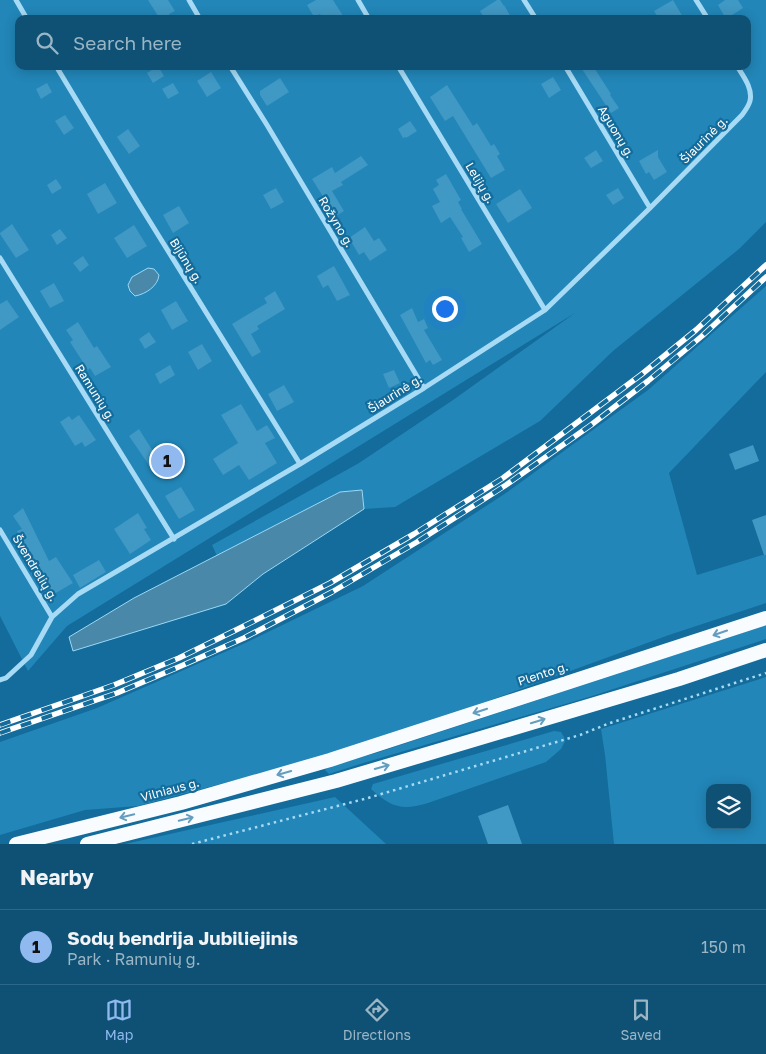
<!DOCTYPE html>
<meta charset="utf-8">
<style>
body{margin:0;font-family:"Golos Text",sans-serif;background:#1c5b7c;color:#f1f3f6}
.controls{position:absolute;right:15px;bottom:15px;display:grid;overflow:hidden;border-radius:10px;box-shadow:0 2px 12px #0003}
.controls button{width:45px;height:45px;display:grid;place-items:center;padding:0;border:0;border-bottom:1px solid #2e6886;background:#0e5174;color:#f1f3f6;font:25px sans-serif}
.you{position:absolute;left:444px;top:308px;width:18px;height:18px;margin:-12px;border:4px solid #fff;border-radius:50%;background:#1a73e8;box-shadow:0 0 0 8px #1a73e833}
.badge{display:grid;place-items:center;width:32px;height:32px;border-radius:50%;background:#90b9f0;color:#111;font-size:16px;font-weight:700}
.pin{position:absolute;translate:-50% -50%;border:2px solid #fff;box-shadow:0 1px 5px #0006}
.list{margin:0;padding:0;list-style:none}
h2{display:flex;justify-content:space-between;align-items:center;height:65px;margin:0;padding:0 20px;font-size:21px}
h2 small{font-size:16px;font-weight:400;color:#9bb5c5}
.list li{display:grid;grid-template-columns:32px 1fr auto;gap:15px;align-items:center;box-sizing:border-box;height:75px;padding:0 20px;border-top:1px solid #2e6886}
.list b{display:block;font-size:19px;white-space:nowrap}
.list p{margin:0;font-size:16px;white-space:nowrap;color:#9bb5c5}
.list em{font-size:16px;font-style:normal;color:#9bb5c5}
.icon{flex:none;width:28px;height:28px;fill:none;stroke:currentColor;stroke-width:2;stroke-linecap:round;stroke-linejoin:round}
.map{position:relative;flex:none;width:766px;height:844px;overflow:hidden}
.search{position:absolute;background:#0e5174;box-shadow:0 2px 12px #0003;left:15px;right:15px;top:15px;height:55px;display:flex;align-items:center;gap:12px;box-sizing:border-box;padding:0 18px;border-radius:10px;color:#9bb5c5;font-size:19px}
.sheet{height:140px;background:#0e5174}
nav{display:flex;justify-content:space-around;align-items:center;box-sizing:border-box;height:70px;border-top:1px solid #2e6886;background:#0e5174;font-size:14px;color:#9bb5c5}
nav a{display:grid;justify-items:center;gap:2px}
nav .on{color:#90b9f0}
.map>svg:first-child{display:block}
.green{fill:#2286b8;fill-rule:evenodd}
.water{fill:#4988a8;stroke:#99d9f7}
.building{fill:#4098c4}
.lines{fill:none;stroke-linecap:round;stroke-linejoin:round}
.path{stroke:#a7daf4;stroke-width:2.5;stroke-dasharray:2.5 4;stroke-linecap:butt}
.minor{stroke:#a7daf4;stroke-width:5}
.trunk{stroke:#f9fcff;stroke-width:14}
.rail-casing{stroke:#fff;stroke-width:5.5}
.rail{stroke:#136c9b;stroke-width:4;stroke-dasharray:11;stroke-linecap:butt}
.oneway{stroke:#649ebe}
.labels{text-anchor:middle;stroke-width:4.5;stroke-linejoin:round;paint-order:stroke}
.street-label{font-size:12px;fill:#fff;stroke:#136c9b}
</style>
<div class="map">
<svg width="766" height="844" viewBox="0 0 766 844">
<rect width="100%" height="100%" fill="#136c9b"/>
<!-- green -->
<path class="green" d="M0,0h766v222l-27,27 -126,102 -73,70 -145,86 -31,2 -2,-19 -22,2 -123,64 -5,-11 147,-82 94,-63 122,-87 -508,313 -39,45 -28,-55zM19,19h728v47h-728z
M766,286v86l-97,101 28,102 69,-21v49l-97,32 -225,82 -134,43 -172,46 -53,4 -85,25v-93l97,-34 146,-64 120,-58 143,-93 142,-103z
M766,625v14l-177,58 -229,67 -31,10 -4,-4 3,-3 48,-14z
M766,677v167h-152l-9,-89 -4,-26zM710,788h37v37h-37z
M554,731l7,1 3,5 1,4 -4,8 -15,13 -118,41c-27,8 -37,4 -57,-14l2,-5z
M335,797l51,47h-261z"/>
<!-- water -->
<path class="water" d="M148,268l6,1 5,6c-1,11 -13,19 -24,21l-5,-5 -2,-6 4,-8z
M362,490l2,19 -101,65 -37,30 -153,47 -4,-14 65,-39 206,-106z"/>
<!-- building -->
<path class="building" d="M148,0h20l7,11 -6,3 3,5h-12z
M316,0h17l12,19h-22l-3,-5 -6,3 -7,-12z
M497,0h3l4,6v-1l8,14h-27l-5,-8z
M673,0l11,19h-25l-5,-8z
M725,0h13l5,8 -17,11 -8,-14z
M158,66l6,10 -11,7 -6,-10z
M580,66h13l18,28 -1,1 9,13 -8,5z
M211,72l10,16 -14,9 -10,-16z
M553,77l8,13 -12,8 -8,-14z
M280,78l9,14 -22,14 -7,-11v-4z
M47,83l5,9 -11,7 -5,-10z
M173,83l6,10 -11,6 -6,-10z
M447,85l26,41 4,-3 14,23 3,-2 6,10 -3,2 8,14 -14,8 -38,-62 -8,5 -15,-24z
M65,115l9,13 -10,7 -9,-14z
M410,121l7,10 -11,7v-1l-3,1 -5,-9z
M128,129l12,17 -11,8 -12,-17z
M596,150l7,11 -12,7 -7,-10z
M658,150v7l9,15 -13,8 -5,-8 -3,2 -7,-13z
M361,156l7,9 -27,17 2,3 -11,6 12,20 -8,5 -1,-1 -3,1 -5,-9 2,-1 -17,-27 20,-12 3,6z
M446,174l15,26 -3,2 4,7h-1l21,35 -13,8 -8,-14 2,-1 -13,-20 -9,6 -9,-17 8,-4 -7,-13 6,-4 -3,-5z
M56,179l6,9 -10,6 -5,-9z
M105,183l12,20 -19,11 -11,-20z
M276,188l8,14 -13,7 -8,-14z
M618,188l6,10 -11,7 -7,-10z
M520,189l12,19 -24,15 -12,-19z
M179,206l10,17 -16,10 -10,-18z
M12,224l17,26 -13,8 -16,-24v-1z
M134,225l13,21 -20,12 -13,-20z
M365,227l9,14 5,-3 8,12 -17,11 -6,-9 -5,3 -10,-17z
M60,229l7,9 -10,7 -6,-10z
M83,256l6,9 -9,7 -7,-9z
M334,266l16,29 -13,6 -9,-16 -5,3 -6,-12z
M54,283l10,18 -14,7 -10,-17z
M275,291l10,18 -28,17 2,3 -8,5 10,18 -9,5 -20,-33 35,-21 -3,-5z
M7,300l12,17 -19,13v-26z
M176,301l12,20 -16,9 -11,-20z
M412,308l6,14 6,-3 4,9 -4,2 18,30 -9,5 -3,-5 -4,3 -26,-48z
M78,322l16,26 3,-2 14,21 -16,9 -5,-8 -2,2 -18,-28 3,-2 -7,-10z
M149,332l7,10 -11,7 -6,-10z
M202,344l10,17 -14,9 -10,-18z
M170,365l5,10 -15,9 -5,-10z
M394,370l6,13 -11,5 -6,-14z
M284,385l10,17 -17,9 -9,-17z
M241,404l16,27 10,-6 8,13 -10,5 12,20 -28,17 -10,-15 -16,10 -10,-16 25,-16 -17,-28z
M79,415l17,25 -11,7 -3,-5 -7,4 -15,-24 9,-6 3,4z
M139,429l15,24 11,-6 7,12 -19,12 -24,-35z
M753,445l6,16 -24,9 -6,-16z
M181,487l14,23 -16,9 -14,-23z
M23,508l26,53 7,-4 17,26 -19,11 -23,-36 -3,1 -6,-11 2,-1 -7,-16 5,-2 -9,-13z
M138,513l9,15 -3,1 7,11 -21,14 -16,-25z
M766,515v40h-2l-12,-35z
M99,560l7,12 -26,16 -7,-13z
M508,805l14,39h-34l-10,-28z"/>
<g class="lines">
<!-- path -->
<path class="path" d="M192,844l176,-46 212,-63 30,-12 156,-50"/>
<!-- minor -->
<path class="minor" d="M16,0l11,19
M189,0l11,19
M358,0l11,19
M524,0l12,19
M696,0l12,19
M56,66l83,138 161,260
M230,66l37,59 157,263
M398,66l147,244
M565,66l85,142
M0,258l174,281
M0,530l52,87
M0,680l6,-2 25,-23 21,-38 26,-23 222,-130 124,-76 121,-78 105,-102 92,-93c3,-4 7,-10 8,-14 3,-13 -7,-25 -13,-35"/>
<!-- trunk -->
<path class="trunk" d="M16,844l165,-41 149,-43 436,-142
M87,844l249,-63 343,-102 87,-29"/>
<!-- rail casing -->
<g class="rail-casing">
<path id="rail" d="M0,725l114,-40 65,-27 63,-31 88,-44 84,-49 89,-56 139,-104 54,-44 70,-65
M0,733l117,-40 64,-27 63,-28 88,-46 85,-50 89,-57 85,-60 57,-44 54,-45 64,-59"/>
</g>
<!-- rail -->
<use href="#rail" class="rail"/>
</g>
<!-- one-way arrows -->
<defs><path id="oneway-shaft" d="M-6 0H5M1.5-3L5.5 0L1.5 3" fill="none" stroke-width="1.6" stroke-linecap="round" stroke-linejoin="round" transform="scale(1.25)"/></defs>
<g class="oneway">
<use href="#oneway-shaft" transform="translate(720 633) rotate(161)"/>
<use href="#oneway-shaft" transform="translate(480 711) rotate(162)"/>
<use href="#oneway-shaft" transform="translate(538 721) rotate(-17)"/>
<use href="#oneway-shaft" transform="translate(382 767) rotate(-16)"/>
<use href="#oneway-shaft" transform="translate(284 773) rotate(164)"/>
<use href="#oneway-shaft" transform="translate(127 816) rotate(166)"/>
<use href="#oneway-shaft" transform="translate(186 819) rotate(-14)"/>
</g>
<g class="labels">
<!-- street labels -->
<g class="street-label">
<text transform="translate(616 132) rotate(59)" y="4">Aguonų g.</text>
<text transform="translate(704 140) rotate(-45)" y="4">Šiaurinė g.</text>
<text transform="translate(480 183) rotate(59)" y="4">Lelijų g.</text>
<text transform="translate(336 222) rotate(59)" y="4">Rožyno g.</text>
<text transform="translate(186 261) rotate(58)" y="4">Bijūnų g.</text>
<text transform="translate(95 393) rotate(58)" y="4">Ramunių g.</text>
<text transform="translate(395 394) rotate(-32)" y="4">Šiaurinė g.</text>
<text transform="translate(35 568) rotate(59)" y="4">Švendrelių g.</text>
<text transform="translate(543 674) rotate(-18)" y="4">Plento g.</text>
<text transform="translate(170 790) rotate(-15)" y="4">Vilniaus g.</text>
</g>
</g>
</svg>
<div class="controls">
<button><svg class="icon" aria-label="layers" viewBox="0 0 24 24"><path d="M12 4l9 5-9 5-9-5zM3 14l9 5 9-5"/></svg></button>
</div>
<div class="you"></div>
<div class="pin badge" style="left:167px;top:461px">1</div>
<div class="search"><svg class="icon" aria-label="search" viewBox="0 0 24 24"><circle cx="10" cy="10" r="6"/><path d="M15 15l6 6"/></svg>Search here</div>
</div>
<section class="sheet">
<h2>Nearby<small></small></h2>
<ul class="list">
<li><span class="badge">1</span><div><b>Sodų bendrija Jubiliejinis</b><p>Park · Ramunių g.</p></div><em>150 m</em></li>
</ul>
</section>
<nav>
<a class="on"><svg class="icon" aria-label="map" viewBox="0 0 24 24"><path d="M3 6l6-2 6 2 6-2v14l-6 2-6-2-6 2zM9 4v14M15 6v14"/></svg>Map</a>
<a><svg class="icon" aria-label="directions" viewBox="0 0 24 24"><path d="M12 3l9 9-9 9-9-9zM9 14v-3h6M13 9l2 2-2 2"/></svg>Directions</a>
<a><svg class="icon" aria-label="saved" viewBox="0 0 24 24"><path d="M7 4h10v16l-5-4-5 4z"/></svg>Saved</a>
</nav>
